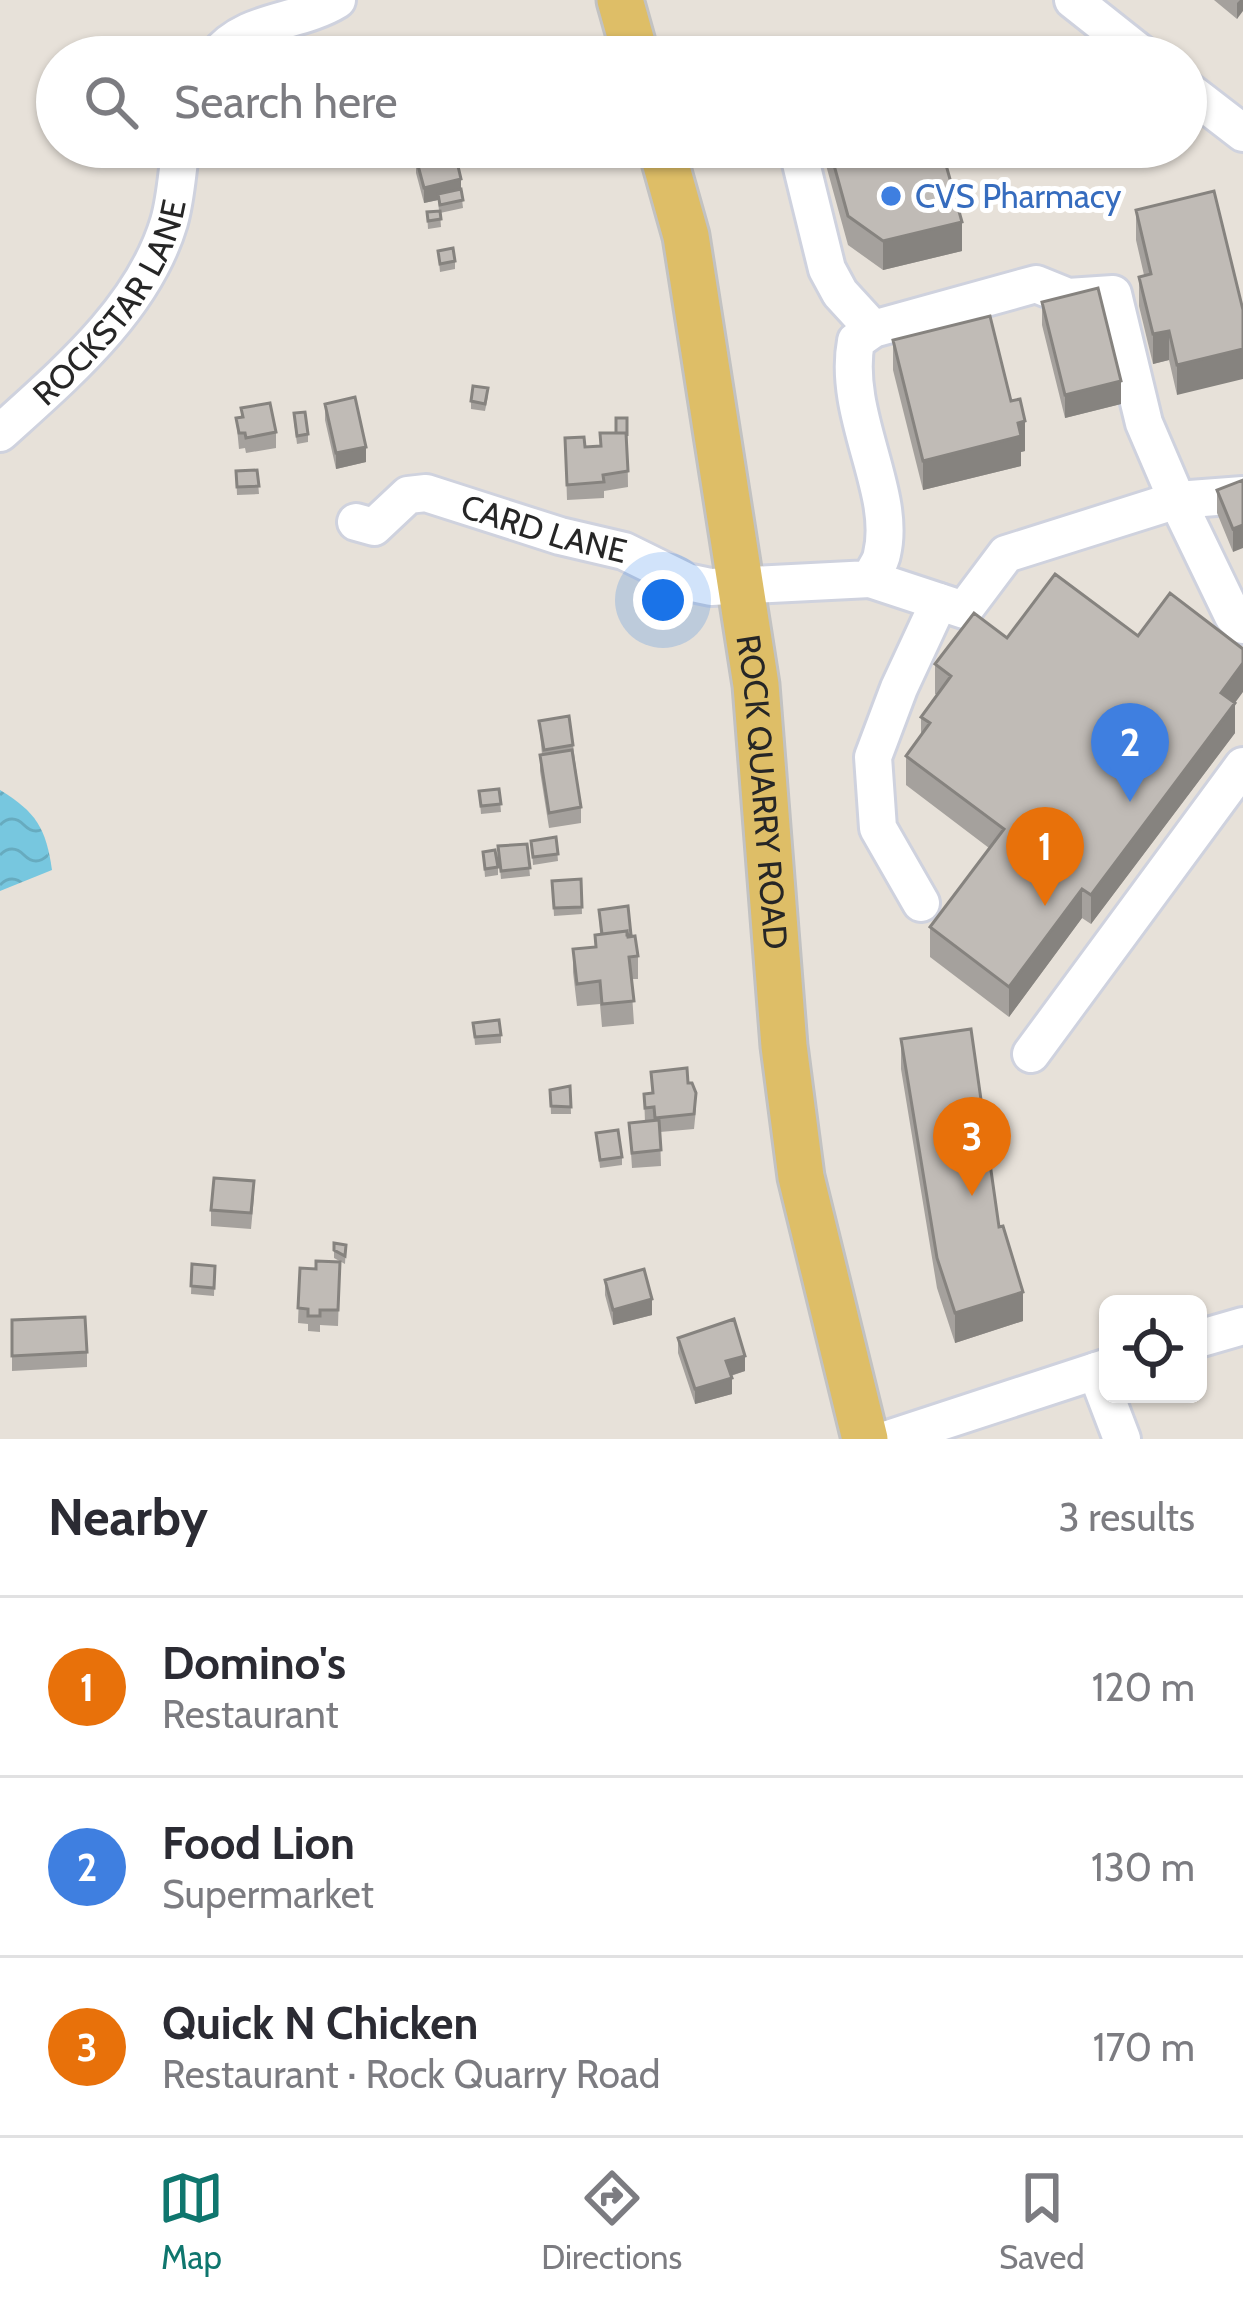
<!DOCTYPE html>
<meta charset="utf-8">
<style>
body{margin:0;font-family:Cabin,sans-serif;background:#f2f2f3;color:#2b2b33}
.controls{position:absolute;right:36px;bottom:36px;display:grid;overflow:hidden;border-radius:18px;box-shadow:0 3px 9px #0004}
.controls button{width:108px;height:108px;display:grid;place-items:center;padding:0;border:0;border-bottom:3px solid #e1e1e2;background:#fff;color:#2b2b33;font:60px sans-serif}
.you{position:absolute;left:663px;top:600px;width:42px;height:42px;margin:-30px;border:9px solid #fff;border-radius:50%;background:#1a73e8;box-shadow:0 0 0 18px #1a73e833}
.badge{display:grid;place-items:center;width:78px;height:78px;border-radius:50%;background:#0f766e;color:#fff;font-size:39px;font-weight:700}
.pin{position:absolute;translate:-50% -99px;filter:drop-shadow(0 3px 6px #0008)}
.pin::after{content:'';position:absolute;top:63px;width:42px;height:36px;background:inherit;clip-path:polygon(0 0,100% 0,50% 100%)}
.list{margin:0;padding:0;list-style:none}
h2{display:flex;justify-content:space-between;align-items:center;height:156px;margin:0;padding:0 48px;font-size:51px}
h2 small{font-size:39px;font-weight:400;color:#7c7c81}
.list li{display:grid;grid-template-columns:78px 1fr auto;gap:36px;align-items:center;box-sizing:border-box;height:180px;padding:0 48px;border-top:3px solid #e1e1e2}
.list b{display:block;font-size:45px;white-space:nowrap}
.list p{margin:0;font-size:39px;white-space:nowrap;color:#7c7c81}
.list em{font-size:39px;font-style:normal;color:#7c7c81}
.icon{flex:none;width:66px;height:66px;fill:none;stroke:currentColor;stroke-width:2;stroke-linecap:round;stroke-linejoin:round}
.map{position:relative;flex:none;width:1243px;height:1439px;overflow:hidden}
.search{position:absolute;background:#fff;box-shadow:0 3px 9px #0004;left:36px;right:36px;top:36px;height:132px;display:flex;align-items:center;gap:30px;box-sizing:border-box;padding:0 42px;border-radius:66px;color:#7c7c81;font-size:45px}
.sheet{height:696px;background:#fff}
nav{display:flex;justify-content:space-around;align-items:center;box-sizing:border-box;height:168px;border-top:3px solid #e1e1e2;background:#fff;font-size:33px;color:#7c7c81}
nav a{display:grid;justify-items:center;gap:6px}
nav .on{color:#0f766e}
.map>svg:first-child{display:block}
.water{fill:url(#water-waves)}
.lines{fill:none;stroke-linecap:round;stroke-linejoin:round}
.minor-casing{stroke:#cfd2de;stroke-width:42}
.major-casing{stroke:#c2c2c2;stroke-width:51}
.minor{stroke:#fff;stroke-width:36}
.major{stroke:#debe67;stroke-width:45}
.wall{fill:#a5a19d}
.shaded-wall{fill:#86837f}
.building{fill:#c0bbb6;stroke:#86837f;stroke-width:3}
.shop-dot{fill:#3f7fe0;stroke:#fff;stroke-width:4.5}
.labels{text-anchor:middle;stroke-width:10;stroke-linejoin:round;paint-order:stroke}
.shop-label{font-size:33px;fill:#366cbe;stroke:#fff;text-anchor:start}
.street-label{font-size:33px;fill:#262626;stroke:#fff}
</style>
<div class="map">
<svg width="1243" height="1439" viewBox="0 0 1243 1439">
<defs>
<pattern id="water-waves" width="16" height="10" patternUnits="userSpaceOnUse" patternTransform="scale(3)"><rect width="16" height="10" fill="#77c7df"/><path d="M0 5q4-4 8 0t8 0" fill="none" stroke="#67abbf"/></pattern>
</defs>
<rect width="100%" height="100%" fill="#e7e1d9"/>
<!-- water -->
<path class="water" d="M0,790c36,22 46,38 52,80l-52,21z"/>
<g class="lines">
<!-- minor casing -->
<g class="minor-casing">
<g id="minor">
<path d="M1073,0l72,57"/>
<path d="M216,57c30,-39 82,-33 121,-57"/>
<path d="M1186,89l57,44"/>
<path d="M797,147l30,122 13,24 33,36"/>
<path id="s1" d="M0,433c65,-59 143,-124 169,-211 7,-24 8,-51 12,-75"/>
<path id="s2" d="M356,522l18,5 34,-32 18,-2 134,43 64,15 63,31 24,5 159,-8c3,-7 11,-17 12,-25 15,-63 -40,-139 -26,-213l17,-12 163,-45 32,13 45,-3 31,129 33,77 66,-5"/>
<path d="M870,579l94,31 42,-56 171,-54 56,116 10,9"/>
<path d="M921,903l-43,-75 -5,-71 26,-69 40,-86"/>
<path d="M1031,1054l212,-288"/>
<path d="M1198,1339l45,-13"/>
<path d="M1096,1371l26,68"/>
<path d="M888,1439l220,-72"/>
</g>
</g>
<!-- major casing -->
<g class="major-casing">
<g id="major">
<path d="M620,0l16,57"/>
<path id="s3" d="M661,147l25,89 70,449 28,361 17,131 64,262"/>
</g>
</g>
<!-- minor -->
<use href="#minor" class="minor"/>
<!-- major -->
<use href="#major" class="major"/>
</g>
<!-- wall -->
<path class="wall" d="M1214,0h29l-6,19z
M429,147l32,43 2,18 -23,5 1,14 -13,2 -1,-17 12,-1 -1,-11 -14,3 -8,-30v-15l13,-3z
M821,147h120l21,104 -79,19 -35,-25z
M1214,191l-37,204 -8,-35 -16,4 -14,-58v-29l5,-2 -8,-35v-30z
M438,251l17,10v8l-15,3z
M1042,302l79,102 -56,14 -23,-93z
M893,340l118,61 14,50 -4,1v14l-98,24 -30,-120z
M488,396l-3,15 -14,-2v-8z
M325,404l41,58 -30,7 -11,-49z
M241,408l35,24v16l-30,5 -1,-5 -6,1 -3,-31 5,-1z
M627,418l1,69 -24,4v7l-37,2 -2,-62 20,9 15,-1 16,-13z
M294,421l14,13v8l-11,2z
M257,470l2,24 -22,1 -1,-24z
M1243,480l-10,72 -16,-39v-23z
M1138,636l97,67v30l-144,191 -9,-6 -73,99 -79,-60v-30l59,-79 -83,-63v-29l15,-20v-19l16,-22 -2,-1v-30l72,-26z
M539,721l34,24 8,62v16l-32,5 -9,-57v-16h2z
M499,789l2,23 -20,2 -2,-23z
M556,837l2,24 -25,4 -2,-24z
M527,844l3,32 -29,3 -3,-33z
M483,852l15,15v8l-13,2z
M581,879l1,35 -28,2 -2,-35z
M599,910l32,25 7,21v23h-7l3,45 -32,3 -2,-23 -23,2 -4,-34v-23l22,-2v-12l5,-1z
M473,1023l28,12v8l-26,2z
M901,1039l122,282 -68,22 -18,-55 -36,-219z
M651,1072l37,11 8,26 -2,20 -34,3 1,34 -29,2 -3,-45 16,-1 -1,-28 8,-1z
M570,1086l1,28h-20l-1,-24z
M596,1133l26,24v8l-22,3z
M254,1197l-3,32 -40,-3v-16z
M334,1243l12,2 -1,19 -11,-6z
M340,1262l-2,64 -18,-1v7l-12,-1v-7l-10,-1 2,-55 16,1z
M192,1264l23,2 -1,30 -23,-2z
M605,1280l47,35 -39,10 -8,-30z
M12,1320l75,32v15l-75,4z
M678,1338l67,33 -14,5 1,18 -37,10 -17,-51z"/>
<!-- shaded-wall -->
<path class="shaded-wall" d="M1240,0h3v11l-6,8v-16z
M461,179v15h-23v6l-14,3v-15z
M962,222v29l-79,19v-29z
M1169,331v29l-16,4v-30z
M1243,349v30l-66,16v-30z
M1121,381v23l-56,14v-23z
M1025,421v30l-4,1v14l-98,24v-29z
M366,447v15l-30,7v-16z
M1243,525v23l-10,4v-23z
M1243,663v29l-22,30v-29z
M1235,703v30l-144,191v-29z
M1082,889v29l-73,99v-30z
M1023,1292v29l-68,22v-30z
M652,1299v16l-39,10v-15z
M745,1356v15l-19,6v-16z
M732,1378v16l-37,10v-15z"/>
<!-- building -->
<path class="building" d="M429,147h14l1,4 -13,3z
M829,147h112l21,75 -79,19 -35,-25z
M454,149l7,30 -37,9 -8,-30z
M461,189l2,11 -23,5 -2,-11z
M1214,191l29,119v39l-66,16 -8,-34 -16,3 -14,-57 12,-3 -15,-64z
M440,211l1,8 -13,2 -1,-9z
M453,248l2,13 -15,3 -2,-13z
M1098,288l23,93 -56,14 -23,-93z
M990,316l21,85 9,-2 5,22 -7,2 3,13 -98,25 -30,-121z
M473,386l15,2 -3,16 -14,-3z
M355,397l11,50 -30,6 -11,-49z
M270,403l6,29 -30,6 -1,-5h-6l-3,-15 7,-1 -2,-9z
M305,412l3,22 -11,2 -3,-23z
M616,418h11v18l-1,-3h-10z
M600,433h26l2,38 -25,4 1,7 -37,3 -2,-47 19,-1 1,10 16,-1z
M257,470l2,16 -22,1 -1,-16z
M1243,480v45l-10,4 -16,-39z
M1055,574l83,62 32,-43 73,56v14l-22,30 14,10 -144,192 -9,-6 -73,98 -79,-60 74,-98 -98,-73 24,-33 -9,-6 30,-41 -16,-12 39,-51 33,25z
M569,716l4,29 -29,5 -5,-29z
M572,750l9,57 -32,6 -9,-58z
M499,789l2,15 -20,2 -2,-15z
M556,837l2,17 -25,3 -2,-16z
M527,844l3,24 -29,3 -3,-25z
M495,850l3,17 -13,2 -2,-17z
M581,879l1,28 -28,1 -2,-27z
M628,906l3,29h-4v-4l-25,3 -3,-24z
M627,931l1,6 7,-1 3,20 -9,1 5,44 -32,3 -2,-23 -23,3 -4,-35 23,-2 -1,-12z
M499,1020l2,15 -26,2 -2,-14z
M971,1029l28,198 4,-1 20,66 -68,21 -18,-55 -36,-219z
M687,1068l1,15h4l4,10 -2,21 -39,4 -1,-11 -9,1 -1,-14 9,-1 -2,-21z
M570,1086l1,21 -20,-1 -1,-16z
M659,1120l2,30 -29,3 -3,-30z
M618,1130l4,27 -22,3 -4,-27z
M214,1178l40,3 -3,32 -40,-3z
M334,1243l12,2 -1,11 -11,-6z
M316,1261l24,1 -2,48h-18v6h-12v-7l-10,-1 2,-40 16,1z
M192,1264l23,2 -1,22 -23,-2z
M644,1269l8,30 -39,11 -8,-30z
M85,1317l2,35 -75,4v-36z
M734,1319l11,37 -19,5 6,17 -37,11 -17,-51z"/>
<!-- markers -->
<circle class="shop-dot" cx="891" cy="196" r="12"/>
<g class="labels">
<!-- shop labels -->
<g class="shop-label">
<text x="915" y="208">CVS Pharmacy</text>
</g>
<!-- street labels -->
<g class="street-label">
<text dy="12" stroke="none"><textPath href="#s1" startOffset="174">ROCKSTAR LANE</textPath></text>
<text dy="12" stroke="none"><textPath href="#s2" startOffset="207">CARD LANE</textPath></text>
<text dy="12" stroke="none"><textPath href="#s3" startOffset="654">ROCK QUARRY ROAD</textPath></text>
</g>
</g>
</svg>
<div class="controls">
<button><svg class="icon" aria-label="locate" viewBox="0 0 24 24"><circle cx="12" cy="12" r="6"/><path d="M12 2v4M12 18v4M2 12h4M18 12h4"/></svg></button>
</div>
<div class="you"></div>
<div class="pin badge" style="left:1045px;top:906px;background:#e8710a">1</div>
<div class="pin badge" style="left:1130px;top:802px;background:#3f7fe0">2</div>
<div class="pin badge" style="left:972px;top:1196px;background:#e8710a">3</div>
<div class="search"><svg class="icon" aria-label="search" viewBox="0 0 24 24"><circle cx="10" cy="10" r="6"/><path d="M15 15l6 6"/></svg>Search here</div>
</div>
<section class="sheet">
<h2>Nearby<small>3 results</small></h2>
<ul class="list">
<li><span class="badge" style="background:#e8710a">1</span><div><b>Domino's</b><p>Restaurant</p></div><em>120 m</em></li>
<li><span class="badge" style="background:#3f7fe0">2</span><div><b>Food Lion</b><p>Supermarket</p></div><em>130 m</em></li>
<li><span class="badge" style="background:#e8710a">3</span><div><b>Quick N Chicken</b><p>Restaurant · Rock Quarry Road</p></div><em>170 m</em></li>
</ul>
</section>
<nav>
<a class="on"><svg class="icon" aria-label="map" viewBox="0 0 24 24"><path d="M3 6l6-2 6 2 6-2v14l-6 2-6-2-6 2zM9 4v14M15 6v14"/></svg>Map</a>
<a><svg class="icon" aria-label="directions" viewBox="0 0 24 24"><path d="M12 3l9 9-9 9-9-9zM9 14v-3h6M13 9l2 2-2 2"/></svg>Directions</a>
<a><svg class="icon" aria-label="saved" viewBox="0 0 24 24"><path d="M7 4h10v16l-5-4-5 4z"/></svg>Saved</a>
</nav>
